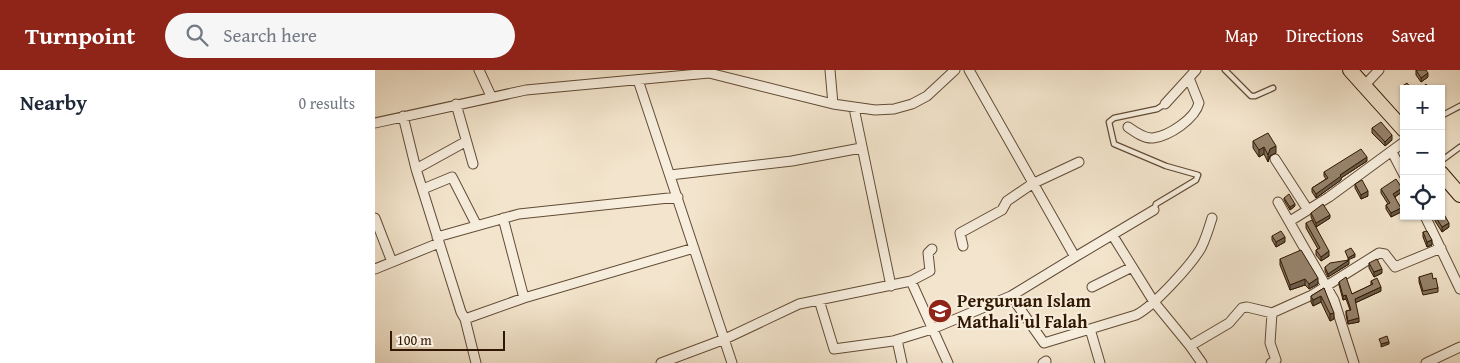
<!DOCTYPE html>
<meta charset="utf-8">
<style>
body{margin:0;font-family:"Gentium Book Plus",serif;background:#f6f6f7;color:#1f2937}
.controls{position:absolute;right:15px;top:15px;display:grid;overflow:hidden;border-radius:0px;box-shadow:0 1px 4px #0004}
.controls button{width:45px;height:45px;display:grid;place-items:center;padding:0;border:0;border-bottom:1px solid #e0e1e3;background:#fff;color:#1f2937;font:25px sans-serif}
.scale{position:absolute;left:15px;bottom:12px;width:115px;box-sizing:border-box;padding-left:5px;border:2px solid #321802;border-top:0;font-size:14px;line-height:18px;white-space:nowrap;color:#321802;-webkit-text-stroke:4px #f7eede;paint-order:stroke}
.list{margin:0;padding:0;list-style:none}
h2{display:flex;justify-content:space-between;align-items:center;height:65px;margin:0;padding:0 20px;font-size:21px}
h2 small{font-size:16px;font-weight:400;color:#747a83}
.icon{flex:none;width:28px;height:28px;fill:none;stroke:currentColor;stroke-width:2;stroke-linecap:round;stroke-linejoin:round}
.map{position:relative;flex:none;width:1085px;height:293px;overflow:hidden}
header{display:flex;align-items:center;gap:30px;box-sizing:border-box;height:70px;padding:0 25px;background:#8f2418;color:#fff}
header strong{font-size:24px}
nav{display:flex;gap:28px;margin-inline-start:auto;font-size:18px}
.search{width:350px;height:45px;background:#f6f6f7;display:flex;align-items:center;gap:12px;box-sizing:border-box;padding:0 18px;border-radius:28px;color:#747a83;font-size:19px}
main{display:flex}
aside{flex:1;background:#fff}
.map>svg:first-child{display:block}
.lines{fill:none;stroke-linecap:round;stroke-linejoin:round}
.lane-casing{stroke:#624b35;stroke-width:7}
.street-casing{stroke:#624b35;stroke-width:11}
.primary-casing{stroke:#321802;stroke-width:16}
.lane{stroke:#f7eede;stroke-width:4.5}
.street{stroke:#f7eede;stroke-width:9}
.primary{stroke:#f3e5cd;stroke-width:14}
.wall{fill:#81715d;stroke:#321802}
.shaded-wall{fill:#695c4c;stroke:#321802}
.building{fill:#96836c;stroke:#321802}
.labels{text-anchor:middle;stroke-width:4;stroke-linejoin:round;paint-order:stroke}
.poi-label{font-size:18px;font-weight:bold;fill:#321802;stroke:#f7eede;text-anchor:start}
</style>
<header>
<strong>Turnpoint</strong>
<div class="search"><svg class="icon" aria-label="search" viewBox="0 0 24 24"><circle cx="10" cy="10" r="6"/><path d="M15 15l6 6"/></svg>Search here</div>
<nav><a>Map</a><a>Directions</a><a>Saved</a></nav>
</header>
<main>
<aside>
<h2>Nearby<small>0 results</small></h2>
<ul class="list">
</ul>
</aside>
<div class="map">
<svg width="1085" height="293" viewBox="0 0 1085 293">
<rect width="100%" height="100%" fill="#f3e5cd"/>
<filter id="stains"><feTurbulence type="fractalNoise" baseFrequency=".004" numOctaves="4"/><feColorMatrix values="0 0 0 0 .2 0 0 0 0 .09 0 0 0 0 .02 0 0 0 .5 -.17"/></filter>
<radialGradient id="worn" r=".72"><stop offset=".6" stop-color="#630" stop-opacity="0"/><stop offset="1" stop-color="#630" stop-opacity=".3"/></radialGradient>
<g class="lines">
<!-- lane casing -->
<g class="lane-casing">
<path id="lane" d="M850,0l26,26h4l18,-8
M1066,46l19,-10
M1066,91l19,-14
M779,140l2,-6 40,-24 2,-5 -32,-9 -52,-22 -5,-22 5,-4 43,-9 8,-5"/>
</g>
<!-- street casing -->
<g class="street-casing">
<path id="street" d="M104,0l12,26
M455,0l3,34
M263,10l94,283
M989,16l15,-16
M81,34l17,60
M790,34l31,-34
M479,38l37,178
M28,46l13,53 45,143 4,7 11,44
M0,53l151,-33 183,-17 124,31 42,6 19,-1 18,-5 15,-8 28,-26
M753,57c7,5 17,12 25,11 16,-2 42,-19 46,-35l-10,-25
M1017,82l12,23
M900,89l33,51
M41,99l49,-27
M295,105l122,-14 69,-13
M48,119l29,-12 24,47
M903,132l56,98 20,63
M1050,146l35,73
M0,148l17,44
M128,148l21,80
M915,151l39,-24 75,-55
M738,166l41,66 36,44 39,-23 13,-15 5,-1 25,6 40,-18 67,-42 6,1 10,13 46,-19
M62,167l82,-23 159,-17
M588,176l-3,-13 42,-23 5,-9 25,-17 47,-22
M700,187l79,-47
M0,199l64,-26
M536,211l19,-10 -2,-18 4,-4
M717,217l40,-20
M636,226l33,47 92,-28c18,-9 55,-50 65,-67 5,-10 8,-20 11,-30
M444,230l15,49 59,-8 39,-12 79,-33 64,-39 -106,-187
M90,249l59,-21 170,-50
M715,259l10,34
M522,270l5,23
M815,276l12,17
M286,293l64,-24 74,-35 112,-23 37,82
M668,293l3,-2
M896,293l5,-3 -6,-17 2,-30
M1051,293l34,-16"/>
</g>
<!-- primary casing -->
<g class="primary-casing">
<path id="primary" d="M975,0l54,60
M1066,103l19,22"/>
</g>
<!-- lane -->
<use href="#lane" class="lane"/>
<!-- street -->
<use href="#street" class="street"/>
<!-- primary -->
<use href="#primary" class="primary"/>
</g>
<!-- wall -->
<path class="wall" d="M1041,0l12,7 -7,5 -5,-7z
M1026,17l3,2v5l-3,-3z
M997,58l20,12 -7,6 -13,-13z
M878,71l23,12 -6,3 -2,6 -4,-8 -5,3 -6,-9z
M992,91l-26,17v2l-25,18 -4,-6v-4l14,-9 -2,-3v-4z
M980,114l13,12 -7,3 -6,-11z
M1006,119l21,3 -7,5 6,15 -10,5 -5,-8v-4l2,-1 -7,-11z
M909,128l11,8 -5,4 -6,-10z
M936,143l19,5 -14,9 13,29 -8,5 -5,-6v-5l2,-1 -12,-21v-5h8l-3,-6z
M1060,146l14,11 -7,5 -7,-11z
M1048,162l9,13 -5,2 -4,-10z
M897,166l13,6 -9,5 -4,-7z
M905,189l38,25 -9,5 -4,-4 -15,5 -10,-25z
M994,193l13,10 -8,4 -5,-9z
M974,194l-21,13 -3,-6v-4z
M1044,207l14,2 5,9v4l-15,3 -4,-13z
M996,211l10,10 -26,12 4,19 -11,2 -2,-9v-4l4,-1 -4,-11 -3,1 -4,-15v-3l13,12 19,-9z
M949,218l10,31 -4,2 -9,-19 -8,4 -2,-4v-6z"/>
<!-- shaded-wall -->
<path class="shaded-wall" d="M1053,3v4l-7,5v-4z
M1017,65v5l-7,6v-4z
M901,76v7l-6,3 -2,6v-7l2,-6z
M889,77v7l-5,3v-7z
M992,87v4l-26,17v2l-25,18v-4l24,-19z
M1027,118v4l-9,6v-4z
M993,121v5l-7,3v-4z
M920,134v2l-5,4v-3z
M1026,138v4l-10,5v-4z
M955,145v3l-14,9v-4z
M1074,153v4l-7,5v-5z
M910,167v5l-9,5v-5z
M1057,170v5l-5,2v-5z
M954,181v5l-8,5v-4z
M980,184v3l-7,3v-2z
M974,190v4l-21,13v-3z
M1007,199v4l-8,4v-5z
M943,208v6l-9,5v-5z
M930,209v6l-15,5v-5z
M1006,217v4l-26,12v-4z
M971,225v4l-3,1v-4z
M946,226v6l-8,4v-6z
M959,243v6l-4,2v-7z
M984,248v4l-11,2v-3z
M1014,272v2l-8,3v-3z"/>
<!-- building -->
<path class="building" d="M1041,0h10l2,3 -7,5z
M1032,13l5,6h-8v1l-3,-3z
M1051,14l4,5h-10z
M1006,52l11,13 -7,7 -13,-14z
M893,63l8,13 -6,3 -2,6 -4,-8 -5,3 -6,-9z
M986,79l6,8 -27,18 1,1 -25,18 -4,-6 16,-10 -4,-6z
M1021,109l6,9 -9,6 8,14 -10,5 -5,-8 4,-2 -9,-14z
M987,110l6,11 -7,4 -6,-11z
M914,124l6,10 -5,3 -6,-9z
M948,134l7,11 -14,8 -5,-10z
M1067,141l7,12 -7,4 -7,-11h6v-4z
M937,150l17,31 -8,6 -5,-7 4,-2 -14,-25z
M906,161l4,6 -9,5 -4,-6z
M1052,161l5,9 -5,2 -4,-10z
M976,178l4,6 -7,4 -3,-7z
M926,180l17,28 -9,6 -4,-5 -15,6 -10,-26z
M1002,189l5,10 -8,3 -5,-9z
M974,190l-21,14 -3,-7 5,-4z
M1057,203l1,6 3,-1 2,10 -15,3 -4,-14z
M971,207l6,17 21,-10 -2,-3 6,-3 4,9 -26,12 4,19 -11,3 -2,-10 5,-1 -5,-15 -3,1 -4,-14z
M949,218l10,25 -4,1 -9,-18 -8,4 -2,-4z
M1012,266l2,6 -8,2 -2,-5z"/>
<!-- icons -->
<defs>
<g id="university-disc" transform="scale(1.25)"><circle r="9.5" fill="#8f2418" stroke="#f7eede"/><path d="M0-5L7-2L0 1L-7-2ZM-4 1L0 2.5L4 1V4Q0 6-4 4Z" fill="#fff"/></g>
</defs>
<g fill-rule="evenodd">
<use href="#university-disc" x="565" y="241"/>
</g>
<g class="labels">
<!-- poi labels -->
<g class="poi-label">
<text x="582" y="237">Perguruan Islam<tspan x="582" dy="21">Mathali'ul Falah</tspan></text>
</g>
</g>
<rect width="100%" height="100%" filter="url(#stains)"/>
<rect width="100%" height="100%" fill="url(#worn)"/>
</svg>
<div class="controls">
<button>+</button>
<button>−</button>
<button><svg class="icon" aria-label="locate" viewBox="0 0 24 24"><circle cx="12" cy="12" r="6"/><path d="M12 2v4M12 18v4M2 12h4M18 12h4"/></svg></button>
</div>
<div class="scale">100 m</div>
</div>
</main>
